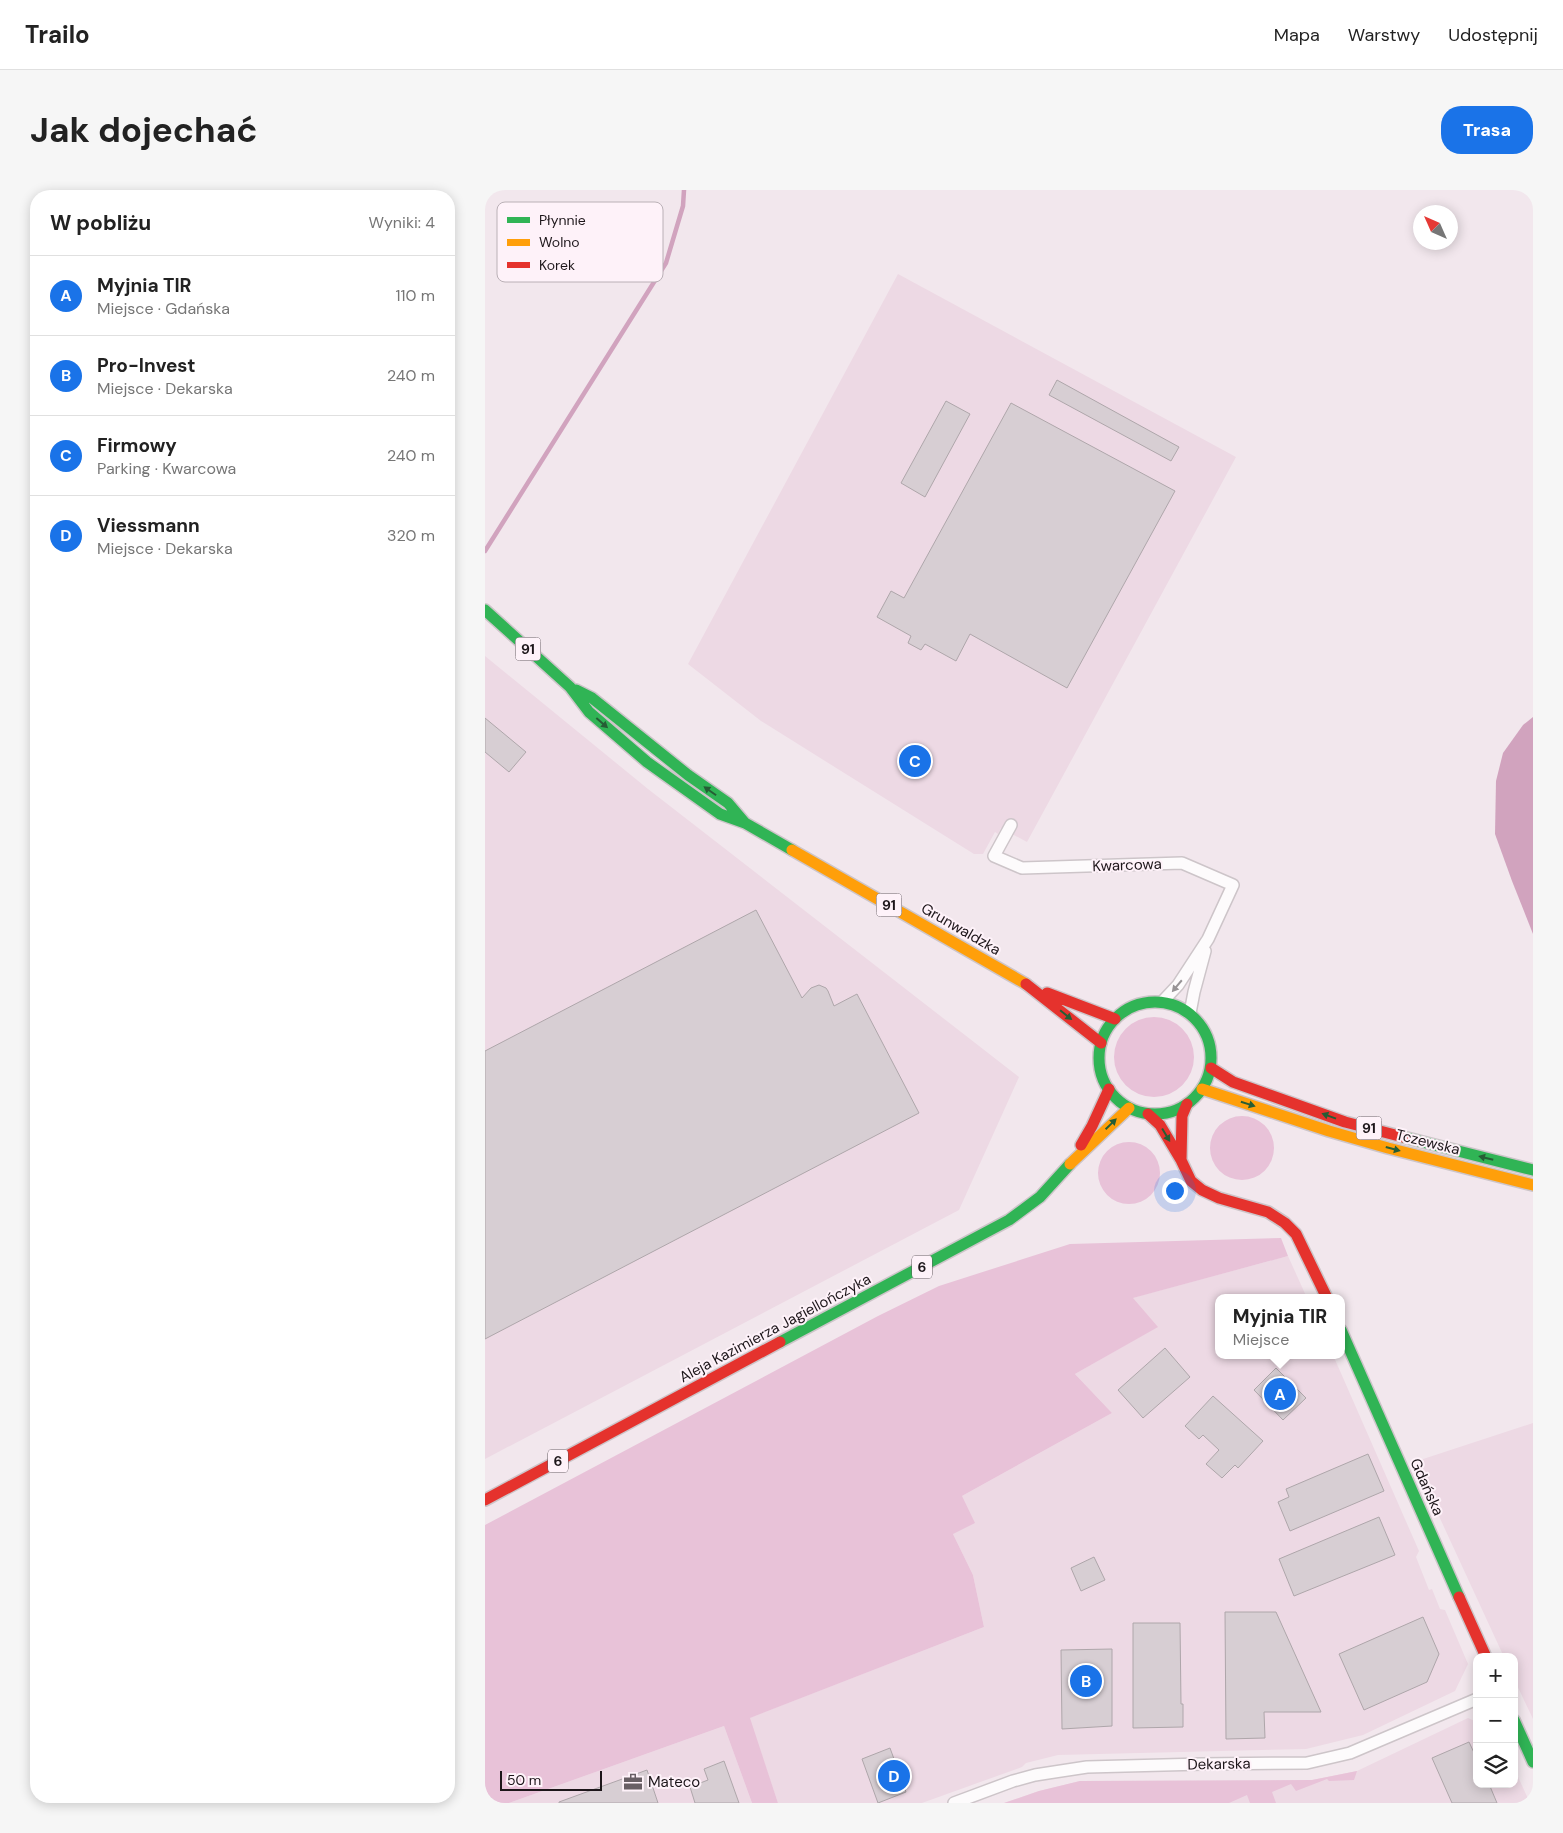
<!DOCTYPE html>
<html lang="pl">
<meta charset="utf-8">
<style>
body{margin:0;font-family:"DM Sans",sans-serif;background:#f6f6f6;color:#222}
.controls{position:absolute;right:15px;bottom:15px;display:grid;overflow:hidden;border-radius:10px;box-shadow:0 2px 12px #0003}
.controls button{width:45px;height:45px;display:grid;place-items:center;padding:0;border:0;border-bottom:1px solid #e0e0e0;background:#fff;color:#222;font:25px sans-serif}
.compass{position:absolute;left:928px;top:15px;width:45px;height:45px;border-radius:50%;background:#fff;box-shadow:0 2px 12px #0003;rotate:315deg}
.scale{position:absolute;left:15px;bottom:12px;width:102px;box-sizing:border-box;padding-left:5px;border:2px solid #1d161a;border-top:0;font-size:14px;line-height:18px;white-space:nowrap;color:#1d161a;-webkit-text-stroke:4px #fef2f9;paint-order:stroke}
.you{position:absolute;left:689px;top:1000px;width:18px;height:18px;margin:-12px;border:4px solid #fff;border-radius:50%;background:#1a73e8;box-shadow:0 0 0 8px #1a73e833}
.badge{display:grid;place-items:center;width:32px;height:32px;border-radius:50%;background:#1a73e8;color:#fff;font-size:16px;font-weight:700}
.pin{position:absolute;translate:-50% -50%;border:2px solid #fff;box-shadow:0 1px 5px #0006}
.popup{position:absolute;left:730px;top:1104px;width:130px;height:65px;box-sizing:border-box;display:grid;place-content:center;border-radius:10px;background:#fff;filter:drop-shadow(0 1px 4px #0005);font-size:16px;white-space:nowrap;color:#767676}
.popup b{font-size:19px;color:#222}
.popup::after{content:'';position:absolute;left:50%;top:100%;margin-left:-10px;border:10px solid transparent;border-top-color:#fff}
.list{margin:0;padding:0;list-style:none}
h2{display:flex;justify-content:space-between;align-items:center;height:65px;margin:0;padding:0 20px;font-size:21px}
h2 small{font-size:16px;font-weight:400;color:#767676}
.list li{display:grid;grid-template-columns:32px 1fr auto;gap:15px;align-items:center;box-sizing:border-box;height:80px;padding:0 20px;border-top:1px solid #e0e0e0}
.list b{display:block;font-size:19px;white-space:nowrap}
.list p{margin:0;font-size:16px;white-space:nowrap;color:#767676}
.list em{font-size:16px;font-style:normal;color:#767676}
.icon{flex:none;width:28px;height:28px;fill:none;stroke:currentColor;stroke-width:2;stroke-linecap:round;stroke-linejoin:round}
.map{position:relative;flex:none;width:1048px;height:1613px;overflow:hidden;border-radius:20px}
header{display:flex;align-items:center;gap:30px;box-sizing:border-box;height:70px;padding:0 25px;background:#fff;border-bottom:1px solid #e0e0e0}
header strong{font-size:24px}
nav{display:flex;gap:28px;margin-inline-start:auto;font-size:18px}
.intro{display:flex;align-items:center;justify-content:space-between;box-sizing:border-box;height:120px;padding:0 30px}
h1{margin:0;font-size:35px}
.button{padding:12px 22px;border-radius:20px;background:#1a73e8;color:#fff;font-size:18px;font-weight:700}
main{display:flex;gap:30px;padding:0 30px}
aside{flex:1;background:#fff;border-radius:20px;box-shadow:0 2px 12px #0003}
.map>svg:first-child{display:block}
.built{fill:#edd9e4}
.green{fill:#e8c2d8}
.water{fill:#d1a3be}
.lines{fill:none;stroke-linecap:round;stroke-linejoin:round}
.stream{stroke:#d1a3be;stroke-width:4.5}
.building{fill:#d7ced3;stroke:#aea6aa}
.street-casing{stroke:#cdc5c9;stroke-width:14}
.fast-casing{stroke:#cdc5c9;stroke-width:14}
.slow-casing{stroke:#cdc5c9;stroke-width:14}
.jam-casing{stroke:#cdc5c9;stroke-width:14}
.street{stroke:#fdfbfc;stroke-width:11}
.fast{stroke:#30b455;stroke-width:11}
.slow{stroke:#ff9f0a;stroke-width:11}
.jam{stroke:#e5322d;stroke-width:11}
.oneway{fill:#265d35}
.oneway2{fill:#989496}
.labels{text-anchor:middle;stroke-width:4;stroke-linejoin:round;paint-order:stroke}
.shield{fill:#fef2f9;stroke:#60585d;stroke-width:1}
.shield-label{font-size:14px;font-weight:bold;fill:#1d161a}
.street-label{font-size:15px;fill:#1d161a;stroke:#fef2f9}
.poi-label{font-size:15px;fill:#1d161a;stroke:#fef2f9;text-anchor:start}
.key{fill:#fef2f9;stroke:#bab0b6;stroke-width:1}
.key-label{font-size:14px;fill:#1d161a}
</style>
<header>
<strong>Trailo</strong>
<nav><a>Mapa</a><a>Warstwy</a><a>Udostępnij</a></nav>
</header>
<div class="intro"><h1>Jak dojechać</h1><a class="button">Trasa</a></div>
<main>
<aside>
<h2>W pobliżu<small>Wyniki: 4</small></h2>
<ul class="list">
<li><span class="badge">A</span><div><b>Myjnia TIR</b><p>Miejsce · Gdańska</p></div><em>110 m</em></li>
<li><span class="badge">B</span><div><b>Pro-Invest</b><p>Miejsce · Dekarska</p></div><em>240 m</em></li>
<li><span class="badge">C</span><div><b>Firmowy</b><p>Parking · Kwarcowa</p></div><em>240 m</em></li>
<li><span class="badge">D</span><div><b>Viessmann</b><p>Miejsce · Dekarska</p></div><em>320 m</em></li>
</ul>
</aside>
<div class="map">
<svg width="1048" height="1613" viewBox="0 0 1048 1613">
<rect width="100%" height="100%" fill="#f2e7ed"/>
<!-- built -->
<path class="built" d="M413,84l338,183 -209,385 -26,-14 -3,6 -3,-2 -12,22h-9l-213,-133 -73,-57z
M0,466l163,133 371,288 -60,133 -474,249z
M803,1066l19,42h-88v57h114l86,196 -3,6 13,33 3,-1 8,20 5,1 23,54 -13,27 -92,44 -57,14 -248,6 -32,8 -4,4 -100,36h-144l-29,-85 235,-91 -11,-52 -20,-41 9,-38 150,-83 -37,-39 82,-47 -25,-29z
M1048,1233v296l-19,-40v-22h-10l-90,-195z
M983,1528l9,4v62h37v-16l16,35h-526l35,-12 41,-10 232,-1 45,-9z
M239,1536l28,77h-243z"/>
<!-- green -->
<path class="green" d="M629 867a40 40 0 1 1 80 0a40 40 0 1 1-80 0Z
M725 958a32 32 0 1 1 64 0a32 32 0 1 1-64 0Z
M613 983a31 31 0 1 1 62 0a31 31 0 1 1-62 0Z
M796,1048l7,18 -155,42 25,29 -83,47 37,39 -150,83 13,27 -22,11 20,41 11,52 -234,91 28,85h-26l-28,-77 -215,77h-18l-6,-17v-261l393,-209 61,-30 131,-42z
M872,1581l-3,9 -25,1 -2,-2 -31,12 -5,-7 -19,8 4,11h-26l-3,-8 -18,8h-225l35,-12 41,-10 232,-1z"/>
<!-- water -->
<path class="water" d="M1048,527v217l-21,-53 -17,-47 1,-53 7,-28 20,-28z"/>
<g class="lines">
<!-- stream -->
<path class="stream" d="M0,361l181,-288 17,-57 1,-16"/>
</g>
<!-- building -->
<path class="building" d="M572,190l122,67 -8,14 -122,-66z
M461,211l24,13 -45,83 -24,-14z
M526,213l164,88 -108,197 -97,-54 -14,27 -31,-17 -4,6 -13,-7 3,-7 -34,-19 14,-26 13,7z
M0,528l41,34 -17,20 -24,-20z
M271,720l46,88 9,-10 8,-3 7,3 2,3 6,15 23,-12 62,119 -434,226v-288z
M680,1158l25,29 -47,41 -25,-28z
M791,1178l30,30 -23,22 -29,-30z
M728,1206l50,45 -25,27 -3,-3 -13,13 -16,-14 13,-14 -16,-15 -4,4 -14,-13z
M883,1264l16,37 -94,40 -12,-29 11,-5 -3,-8z
M894,1327l16,38 -101,41 -15,-37z
M609,1367l11,23 -24,11 -10,-23z
M740,1422h51l45,100h-57l1,26 -39,1z
M938,1427l16,37 -12,28 -63,28 -25,-56z
M648,1433h47l1,81h2v23l-50,1z
M627,1459v77l-50,3 -1,-79z
M984,1552l8,17v25h12l8,19h-45l-20,-45z
M405,1558l16,44 -28,11 -16,-44z
M239,1571l15,42h-44l-5,-16 18,-7 -4,-11z
M162,1580l11,33h-99v-1z"/>
<g class="lines">
<!-- street casing -->
<g class="street-casing">
<path id="street" d="M526,635l-17,31 28,12 160,-5 51,22 -25,54 -30,46 -16,17
M705,823l4,-21 11,-41
M469,1613l59,-22 22,-6 52,-8 115,-3 105,-1 43,-10 127,-54"/>
</g>
<!-- fast casing -->
<g class="fast-casing">
<path id="fast" d="M0,420l85,77 19,25 58,50 73,52 25,9 47,27
M91,500l16,8 96,77 40,28 17,20
M614 868a56 56 0 1 1 112 0a56 56 0 1 1-112 0Z
M918,947l130,33
M856,1140l118,267
M295,1152l229,-122 31,-23 30,-33
M1029,1530l19,42"/>
</g>
<!-- slow casing -->
<g class="slow-casing">
<path id="slow" d="M307,660l234,134
M717,899l127,42 59,17 145,37
M585,974l59,-56"/>
</g>
<!-- jam casing -->
<g class="jam-casing">
<path id="jam" d="M541,794l75,59
M562,803l68,26
M726,878l22,14 112,40 58,15
M663,924l12,11 21,35 10,21 11,9 17,8 49,14 17,11 11,11 31,64
M596,955l11,-19 17,-37
M696,970l1,-44 5,-12
M0,1310l295,-158
M974,1407l27,60"/>
</g>
<!-- street -->
<use href="#street" class="street"/>
<!-- fast -->
<use href="#fast" class="fast"/>
<!-- slow -->
<use href="#slow" class="slow"/>
<!-- jam -->
<use href="#jam" class="jam"/>
</g>
<!-- one-way arrows -->
<defs><path id="oneway-solid" d="M-6-.8H1V-3.2L6.5 0L1 3.2V.8H-6Z" transform="scale(1.25)"/></defs>
<g class="oneway">
<use href="#oneway-solid" transform="translate(117 533) rotate(41)"/>
<use href="#oneway-solid" transform="translate(225 601) rotate(-145)"/>
<use href="#oneway-solid" transform="translate(581 825) rotate(39)"/>
<use href="#oneway-solid" transform="translate(763 914) rotate(18)"/>
<use href="#oneway-solid" transform="translate(844 926) rotate(-160)"/>
<use href="#oneway-solid" transform="translate(626 934) rotate(-44)"/>
<use href="#oneway-solid" transform="translate(681 945) rotate(59)"/>
<use href="#oneway-solid" transform="translate(908 959) rotate(15)"/>
<use href="#oneway-solid" transform="translate(1001 968) rotate(-166)"/>
</g>
<use class="oneway2" href="#oneway-solid" transform="translate(692 796) rotate(130)"/>
<!-- icons -->
<defs>
<g id="office-bare" transform="scale(1.5)"><path d="M-6-3h4V-5.5h4V-3h4V5H-6ZM-1-4.5V-3h2v-1.5ZM-6 0V1H6V0Z" fill="#685f64" stroke="#fef2f9" stroke-width="2.5" paint-order="stroke"/></g>
</defs>
<g fill-rule="evenodd">
<use href="#office-bare" x="148" y="1592"/>
</g>
<g class="labels">
<!-- shield labels -->
<g class="shield">
<rect x="30.5" y="447.5" width="25" height="23" rx="4"/>
<rect x="391.5" y="703.5" width="25" height="23" rx="4"/>
<rect x="871.5" y="926.5" width="25" height="23" rx="4"/>
<rect x="427" y="1065.5" width="20" height="23" rx="4"/>
<rect x="63" y="1259.5" width="20" height="23" rx="4"/>
</g>
<g class="shield-label">
<text x="43" y="464">91</text>
<text x="404" y="720">91</text>
<text x="884" y="943">91</text>
<text x="437" y="1082">6</text>
<text x="73" y="1276">6</text>
</g>
<!-- street labels -->
<g class="street-label">
<text transform="translate(642 675) rotate(-2)" y="5">Kwarcowa</text>
<text transform="translate(476 739) rotate(30)" y="5">Grunwaldzka</text>
<text transform="translate(943 952) rotate(14)" y="5">Tczewska</text>
<text transform="translate(290 1138) rotate(-28)" y="5">Aleja Kazimierza Jagiellończyka</text>
<text transform="translate(942 1297) rotate(66)" y="5">Gdańska</text>
<text transform="translate(734 1574) rotate(-1)" y="5">Dekarska</text>
</g>
<!-- poi labels -->
<g class="poi-label">
<text x="163" y="1597">Mateco</text>
</g>
</g>
<!-- legend -->
<rect x="12" y="12" width="166" height="80" rx="8" class="key"/>
<rect x="22" y="27" width="23" height="6" fill="#30b455"/>
<rect x="22" y="49" width="23" height="7" fill="#ff9f0a"/>
<rect x="22" y="72" width="23" height="6" fill="#e5322d"/>
<g class="key-label">
<text x="54" y="35">Płynnie</text>
<text x="54" y="57">Wolno</text>
<text x="54" y="80">Korek</text>
</g>
</svg>
<div class="controls">
<button>+</button>
<button>−</button>
<button><svg class="icon" aria-label="layers" viewBox="0 0 24 24"><path d="M12 4l9 5-9 5-9-5zM3 14l9 5 9-5"/></svg></button>
</div>
<svg class="compass" viewBox="-18 -18 36 36"><path d="M0-13l5 13h-10z" fill="#e53935"/><path d="M0 13l5-13h-10z" fill="#767676"/></svg>
<div class="scale">50 m</div>
<div class="you"></div>
<div class="pin badge" style="left:795px;top:1204px">A</div>
<div class="popup"><b>Myjnia TIR</b>Miejsce</div>
<div class="pin badge" style="left:601px;top:1491px">B</div>
<div class="pin badge" style="left:430px;top:571px">C</div>
<div class="pin badge" style="left:409px;top:1586px">D</div>
</div>
</main>
